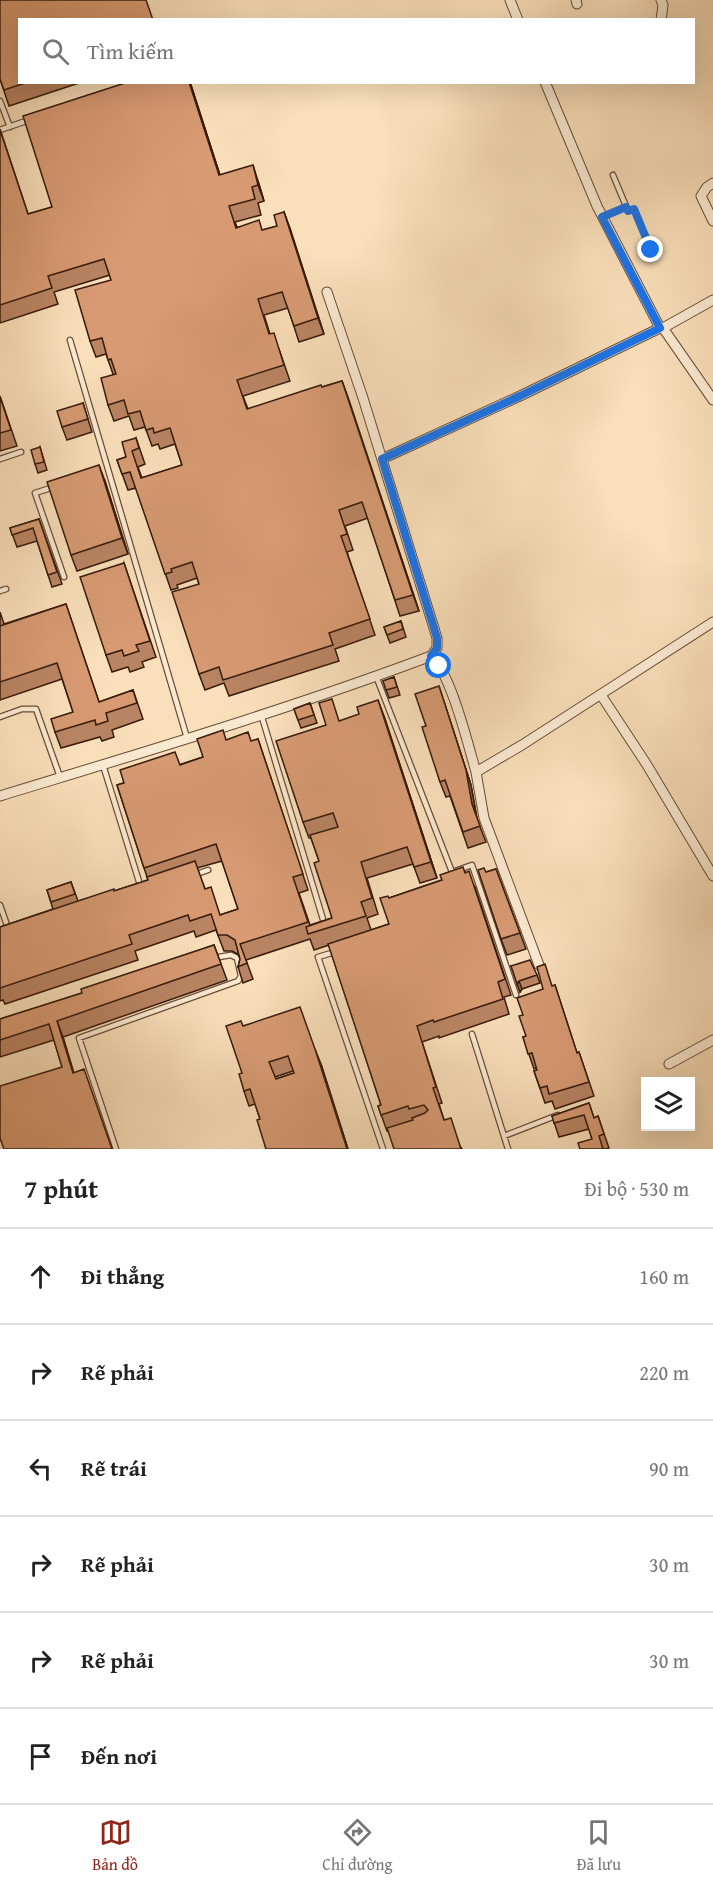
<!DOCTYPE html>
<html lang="vi">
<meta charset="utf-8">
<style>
body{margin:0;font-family:"Gentium Book Plus",serif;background:#f6f6f6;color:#222}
.controls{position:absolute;right:18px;bottom:18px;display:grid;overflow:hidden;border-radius:0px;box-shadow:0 6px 24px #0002}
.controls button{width:54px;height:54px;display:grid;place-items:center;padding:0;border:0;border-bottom:2px solid #e0e0e0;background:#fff;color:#222;font:30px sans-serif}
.stop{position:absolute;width:18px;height:18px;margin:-14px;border:4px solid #1a73e8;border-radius:50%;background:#fff}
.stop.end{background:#1a73e8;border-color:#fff;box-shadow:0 2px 6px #0008}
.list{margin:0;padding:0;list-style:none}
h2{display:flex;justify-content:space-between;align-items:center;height:78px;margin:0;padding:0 24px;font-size:26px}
h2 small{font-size:20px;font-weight:400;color:#767676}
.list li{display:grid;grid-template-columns:39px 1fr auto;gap:18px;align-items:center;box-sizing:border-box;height:96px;padding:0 24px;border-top:2px solid #e0e0e0}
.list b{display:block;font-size:22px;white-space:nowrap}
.list em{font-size:20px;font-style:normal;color:#767676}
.icon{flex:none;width:33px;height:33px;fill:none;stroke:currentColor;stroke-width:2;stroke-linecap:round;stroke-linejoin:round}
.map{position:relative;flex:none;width:713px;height:1149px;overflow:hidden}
.search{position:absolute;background:#fff;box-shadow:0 6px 24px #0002;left:18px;right:18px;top:18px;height:66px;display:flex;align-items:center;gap:15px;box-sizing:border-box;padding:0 21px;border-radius:0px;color:#767676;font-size:22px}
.sheet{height:654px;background:#fff}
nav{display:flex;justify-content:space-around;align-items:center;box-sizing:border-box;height:84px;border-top:2px solid #e0e0e0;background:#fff;font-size:16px;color:#767676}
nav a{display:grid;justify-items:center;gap:3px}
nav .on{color:#8f2418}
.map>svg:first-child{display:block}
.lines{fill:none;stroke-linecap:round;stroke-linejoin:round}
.service-casing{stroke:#684c37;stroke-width:7}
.minor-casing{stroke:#684c37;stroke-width:11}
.service{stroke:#fbead2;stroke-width:4.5}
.minor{stroke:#fbead2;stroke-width:9}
.wall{fill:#b98463;stroke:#381b0b;stroke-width:1.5;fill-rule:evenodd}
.shaded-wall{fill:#966c50;stroke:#381b0b;stroke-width:1.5}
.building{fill:#d79a73;stroke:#381b0b;stroke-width:1.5;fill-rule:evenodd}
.route{stroke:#1a73e8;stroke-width:8}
</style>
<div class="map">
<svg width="713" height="1149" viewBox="0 0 713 1149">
<rect width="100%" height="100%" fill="#f9dfba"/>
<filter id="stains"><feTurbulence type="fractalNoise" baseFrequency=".00333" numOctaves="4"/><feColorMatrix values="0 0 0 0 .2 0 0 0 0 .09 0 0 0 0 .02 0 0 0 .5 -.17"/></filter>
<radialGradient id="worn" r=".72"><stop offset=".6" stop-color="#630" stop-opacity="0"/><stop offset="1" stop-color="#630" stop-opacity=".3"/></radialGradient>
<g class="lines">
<!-- service casing -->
<g class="service-casing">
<path id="service" d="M0,101l10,26
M0,130l29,-10
M613,175l15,36 6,-2 17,41
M602,217l24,-10
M70,340l117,398
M0,459l21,-7
M54,487l-19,6 29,84
M0,591l6,-2
M376,676l76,196 20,-7 44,130
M261,714l64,212
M0,717l22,-8h14l24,68
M103,765l38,123
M194,875l14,-5
M0,905l9,26
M335,952l-17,5 65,192
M472,1034l36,115
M504,1136l54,-21
M116,1149l-37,-111 159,-57 3,-5 -4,-18 -6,-3 -18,3"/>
</g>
<!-- minor casing -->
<g class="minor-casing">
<path id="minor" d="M510,0l8,20
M576,0l1,4
M661,20l2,-15 -2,-5
M545,82l52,124 63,122h3l50,72
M713,183l-6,4 -6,9 12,25
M663,328l50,-28
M382,459l138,-63 140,-68
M431,656c20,17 37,89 45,116
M601,695l46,70 66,111
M0,796c144,-44 290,-87 431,-140l6,-8v-10l-74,-240 -36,-106
M539,965l-55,-147 -8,-46 46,-27 191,-123
M669,1064l44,-24"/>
</g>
<!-- service -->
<use href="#service" class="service"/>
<!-- minor -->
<use href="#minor" class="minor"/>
</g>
<!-- wall -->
<path class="wall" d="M20,20v62h62l-73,24 -9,-27z
M128,82h62l30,93 38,6 6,20 -6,2 3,12 -26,7 2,5 26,3 14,-4 7,-14 40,122 -25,8 -11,-34 -24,7 6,19 9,15 11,32 -47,15 5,13 94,-28 77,230 -19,5 -32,-98 -23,8 8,24 -6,2 28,83 -40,14 4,12 -110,35 -5,-13 -19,7 -6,-16v-90l-2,-6 -20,7 1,3 -7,2 -35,-102 -8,2 -11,-30 9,-3 10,-19 9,26 -7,3 4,11 40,-13 -7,-21 -15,5 -2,-5 -6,2 -7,-19 -11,3 -5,-14 -15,5 -6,-16 5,-31 -7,-20 -10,3 -6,-16 21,-61 -1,-5 -56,17 4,12 -58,19v-194l28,85 24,-7z
M0,396l17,50 -17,5z
M83,403l9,29 -25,8 -5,-13z
M40,447l7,23 -9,3 -3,-9z
M105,481l23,73 -51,17 -6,-16z
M39,519l23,65 -10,3 -15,-46 -20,6 -7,-19z
M124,563l32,94 -14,5 2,5 -14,5 -2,-5 -16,5 -6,-17z
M66,604l33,98 34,-12 10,29 -31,11 2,7 -12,4 -2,-4 -39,11 -6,-16 18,-20 -11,-33 -62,21v-88l4,12z
M401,621l5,16 -16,6 -6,-16z
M394,677l6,18 -11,3 -6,-17z
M444,702l27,83 6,34 9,23 -18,6 -18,-52 -4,1 -6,-15 -14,-56z
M310,703l7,20 -16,5 -7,-19z
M384,716l53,162 -17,5 -7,-19 -46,14 11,36 -11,4 4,12 18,-6v-26l76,-26 10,15 36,108 -7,2 5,17 -70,24v-2l-17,6 20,61 -3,1 5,16 18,29 -75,-18 -9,-25 3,-1 -52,-160 -15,5 -4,-11 -64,21 7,19 -10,4 -5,-16 2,-8 -2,-5 -6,-3h-8l-8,-21 -20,7 -2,-6 -59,20 3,9 -133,44 -2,-4 -3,1v-74l53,-18 -6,-19 24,-8 7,19 36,-10 34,-11 -31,-95 86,-28 23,-17 26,1 6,-2 50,151 -9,3 11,32 22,-7 -13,-57 -8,-23h-2l-6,-16 37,-101zM222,861l16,48 -18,6 -15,-26 -8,-21z
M496,869l30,80 -19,6 -6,-16 -15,-67z
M214,945l13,35 -164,57 11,36 38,76 -50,-82 -8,-27 -54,17v-38l82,-26z
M511,966l26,9 3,8 -18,6 -2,3z
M555,985l22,68 2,-1 15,44 -39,13 -3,-8 -7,2 -11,-32 3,-1 -1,-2 -2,1 -11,-32 3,-1 -3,-21 30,-29z
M243,1026l78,38 27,85h-82l-6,-30 -5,-15 -6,2 -5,-15 -2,-18zM293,1071l1,2 -18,6 -1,-2z
M589,1103l5,15 4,-2 11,32 -3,1h-26l12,-10 -3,-10 -30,8 -7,-21z"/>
<!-- shaded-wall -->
<path class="shaded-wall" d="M189,82h1l35,109 -6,-16z
M253,165l5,16 6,20 -6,-16z
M284,212l6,16 34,106 -6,-16z
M342,381l6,16 71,214 -6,-16z
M99,465l6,16 23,73 -6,-16z
M439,686l32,99 6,34 -5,-15z
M378,700l6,16 53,162 -6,-16z
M519,981l3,8 -2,3 -3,-8z
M57,1021l6,16 15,52 -5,-16z
M315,1049l6,15 27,85h-1z"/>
<!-- building -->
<path class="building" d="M0,0h146l7,20h-133v62h8l-24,8 -4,-11z
M128,82h61l30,93 34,-10 5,20 -6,2 3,12 -26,7 7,22 23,-8 3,10 15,-4 -3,-11 10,-3 34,106 -24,8 -12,-34 -24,7 11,35 5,-1 10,32 -47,15 10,29 74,-24 1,2 20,-6 71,214 -18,5 -33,-98 -23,8 8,24 -6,2 29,83 -41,14 4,12 -110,35 -4,-13 -20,7 -27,-82 27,-8 -7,-22 -21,7 1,3 -7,2 -35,-102 -8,2 -5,-14 9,-3 -4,-15 14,-4 3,10 -7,3 9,27 41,-13 -12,-37 -16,5 -1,-5 -7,2 -6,-19 -12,3 -4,-14 -16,5 -7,-27 15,-4 -5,-15 -3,1 -6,-22 -12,3 -15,-51 36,-10 -7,-21 -56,17 4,12 -52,17v-175l28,84 24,-7 -29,-91z
M0,397l11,33 -11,3z
M83,403l5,16 -26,8 -5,-16z
M40,447l4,15 -9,2 -4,-14z
M99,465l23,73 -51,17 -24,-73z
M39,519l18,53 -9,3 -15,-47 -21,7 -2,-7z
M124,563l26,78 -14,4 3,6 -15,5 -2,-6 -16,5 -26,-78z
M66,604l33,98 34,-12 4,13 -31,10 2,8 -12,4 -1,-5 -40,12 -4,-13 22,-7 -16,-49 -57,19v-56z
M401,621l2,8 -16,6 -3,-8z
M394,677l3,10 -11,3 -3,-9z
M439,686l27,84 6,34 8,22 -17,6 -18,-52 -5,2 -18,-55 4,-1 -11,-32z
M332,699l7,22 20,-7 -2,-7 21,-7 53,162 -17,5 -7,-20 -46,15 11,36 -11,4 5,14 -58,18 -2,-7 26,-9 -18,-55 5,-2 -9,-26 28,-8 -5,-14 -30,9 -27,-81 50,-16 -7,-22z
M310,703l4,12 -16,5 -4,-11z
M223,730l3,10 22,-8 3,9 7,-2 45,135 -10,3 15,45 -68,22 7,19 -9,4 2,-8 -5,-19 -8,-5h-9l-7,-21 -21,7 -2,-6 -59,20 3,9 -132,44v-61l114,-38v2l34,-11 -1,-3 48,-16 10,28 6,-2 9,28 18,-6 -22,-65 -72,24 -27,-83 7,-2 -4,-13 55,-18 5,13 23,-8 -6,-18z
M463,867l2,6 4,-2 36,108 -7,3 5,17 -69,23 -1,-2 -16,6 19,61 -3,1 11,32 7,-2 10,31h-67l-7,-21 26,-8 -1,-2 13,-5 3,-3 -4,-5 -15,4 -1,-3 -27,9 -3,-9 3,-1 -53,-161 61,-20 -9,-26 8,-2 1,2 53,-18 -2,-5z
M484,868l2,4 10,-3 24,64 -19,6 -23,-69z
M71,882l4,12 -24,8 -4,-12z
M214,945l7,19 -164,57 16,52 11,-4 28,80h-108l-4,-11v-52l62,-19 -13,-43 -49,16v-21l82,-26 -1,-4z
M530,960l7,15 -18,6 -2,3 -6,-18z
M545,964l7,22 3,-1 22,68 2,-1 10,30 -40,12 -2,-8 -7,2 -6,-17 3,-1 -5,-17 -4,1 -5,-17 3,-1 -7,-20 4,-1 -6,-17 26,-9 -6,-22z
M300,1007l15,42 32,100h-81l-9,-29 3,-1 -10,-30 -6,2 -5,-17 3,-1 -16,-47 15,-5 2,5zM288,1056l6,17 -18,6 -7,-17z
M589,1103l5,15 4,-2 6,18 -5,2 4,13h-23l-2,-6 14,-4 -8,-24 -30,8 -2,-7z"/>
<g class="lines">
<!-- route -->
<path class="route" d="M439,666l-8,-10 6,-8v-10l-55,-179 138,-63 140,-68 -58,-111 24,-10 2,4 6,-2 17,41"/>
</g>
<rect width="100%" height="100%" filter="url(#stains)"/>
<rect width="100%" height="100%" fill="url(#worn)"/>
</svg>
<div class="controls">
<button><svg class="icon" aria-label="layers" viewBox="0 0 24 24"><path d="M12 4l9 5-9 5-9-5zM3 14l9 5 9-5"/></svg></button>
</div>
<div class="stop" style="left:439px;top:666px"></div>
<div class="stop end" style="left:651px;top:250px"></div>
<div class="search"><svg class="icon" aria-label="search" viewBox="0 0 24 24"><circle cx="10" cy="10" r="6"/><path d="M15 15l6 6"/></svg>Tìm kiếm</div>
</div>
<section class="sheet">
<h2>7 phút<small>Đi bộ · 530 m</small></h2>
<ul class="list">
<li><svg class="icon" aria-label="ahead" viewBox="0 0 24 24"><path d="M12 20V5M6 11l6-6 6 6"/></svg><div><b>Đi thẳng</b></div><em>160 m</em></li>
<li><svg class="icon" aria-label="right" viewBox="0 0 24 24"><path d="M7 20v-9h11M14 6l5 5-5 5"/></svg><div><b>Rẽ phải</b></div><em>220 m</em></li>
<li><svg class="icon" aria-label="left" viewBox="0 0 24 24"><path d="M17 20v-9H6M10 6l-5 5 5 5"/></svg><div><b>Rẽ trái</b></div><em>90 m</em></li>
<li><svg class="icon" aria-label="right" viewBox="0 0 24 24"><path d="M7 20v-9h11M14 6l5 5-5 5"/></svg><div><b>Rẽ phải</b></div><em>30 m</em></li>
<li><svg class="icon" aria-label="right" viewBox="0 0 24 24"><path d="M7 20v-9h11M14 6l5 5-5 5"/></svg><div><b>Rẽ phải</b></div><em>30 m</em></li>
<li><svg class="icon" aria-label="arrive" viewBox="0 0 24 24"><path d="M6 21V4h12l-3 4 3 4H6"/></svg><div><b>Đến nơi</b></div></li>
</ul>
</section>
<nav>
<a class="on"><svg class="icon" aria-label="map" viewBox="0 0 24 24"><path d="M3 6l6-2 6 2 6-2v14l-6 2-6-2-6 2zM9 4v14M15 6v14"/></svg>Bản đồ</a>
<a><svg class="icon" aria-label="directions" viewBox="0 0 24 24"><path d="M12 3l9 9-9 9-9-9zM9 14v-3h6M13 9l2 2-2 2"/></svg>Chỉ đường</a>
<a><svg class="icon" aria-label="saved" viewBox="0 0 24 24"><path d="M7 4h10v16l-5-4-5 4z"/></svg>Đã lưu</a>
</nav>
